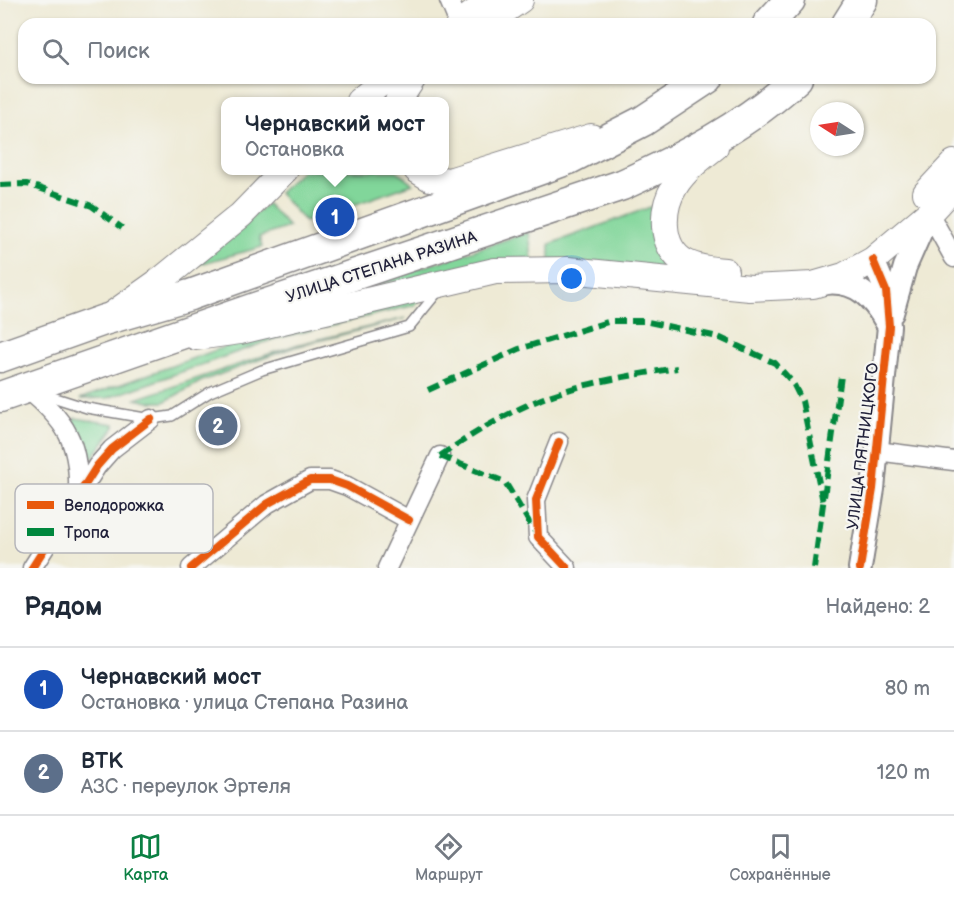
<!DOCTYPE html>
<html lang="ru">
<meta charset="utf-8">
<style>
body{margin:0;font-family:"Balsamiq Sans",sans-serif;background:#f2f2f3;color:#1f2937}
.compass{position:absolute;left:810px;top:102px;width:54px;height:54px;border-radius:50%;background:#fff;box-shadow:0 2px 4px #0004;rotate:282deg}
.you{position:absolute;left:572px;top:279px;width:21px;height:21px;margin:-15px;border:4px solid #fff;border-radius:50%;background:#1a73e8;box-shadow:0 0 0 9px #1a73e833}
.badge{display:grid;place-items:center;width:39px;height:39px;border-radius:50%;background:#0b8043;color:#fff;font-size:20px;font-weight:700}
.pin{position:absolute;translate:-50% -50%;border:3px solid #fff;box-shadow:0 2px 6px #0006}
.popup{position:absolute;left:221px;top:97px;width:228px;height:78px;box-sizing:border-box;display:grid;place-content:center;border-radius:12px;background:#fff;filter:drop-shadow(0 2px 4px #0005);font-size:20px;white-space:nowrap;color:#747a83}
.popup b{font-size:22px;color:#1f2937}
.popup::after{content:'';position:absolute;left:50%;top:100%;margin-left:-12px;border:12px solid transparent;border-top-color:#fff}
.list{margin:0;padding:0;list-style:none}
h2{display:flex;justify-content:space-between;align-items:center;height:78px;margin:0;padding:0 24px;font-size:26px}
h2 small{font-size:20px;font-weight:400;color:#747a83}
.list li{display:grid;grid-template-columns:39px 1fr auto;gap:18px;align-items:center;box-sizing:border-box;height:84px;padding:0 24px;border-top:2px solid #e0e1e3}
.list b{display:block;font-size:22px;white-space:nowrap}
.list p{margin:0;font-size:20px;white-space:nowrap;color:#747a83}
.list em{font-size:20px;font-style:normal;color:#747a83}
.icon{flex:none;width:33px;height:33px;fill:none;stroke:currentColor;stroke-width:2;stroke-linecap:round;stroke-linejoin:round}
.map{position:relative;flex:none;width:954px;height:568px;overflow:hidden}
.search{position:absolute;background:#fff;box-shadow:0 2px 4px #0004;left:18px;right:18px;top:18px;height:66px;display:flex;align-items:center;gap:15px;box-sizing:border-box;padding:0 21px;border-radius:18px;color:#747a83;font-size:22px}
.sheet{height:246px;background:#fff}
nav{display:flex;justify-content:space-around;align-items:center;box-sizing:border-box;height:84px;border-top:2px solid #e0e1e3;background:#fff;font-size:16px;color:#747a83}
nav a{display:grid;justify-items:center;gap:3px}
nav .on{color:#0b8043}
.map>svg:first-child{display:block}
.green{fill:#81d69a;stroke:#527c6a;stroke-width:1.5}
.lines{fill:none;stroke-linecap:round;stroke-linejoin:round}
.service-casing{stroke:#888688;stroke-width:12}
.minor-casing{stroke:#888688;stroke-width:21}
.tertiary-casing{stroke:#888688;stroke-width:26}
.secondary-casing{stroke:#888688;stroke-width:28}
.primary-casing{stroke:#888688;stroke-width:33}
.service{stroke:#fff;stroke-width:9}
.minor{stroke:#fff;stroke-width:18}
.tertiary{stroke:#fff;stroke-width:22}
.secondary{stroke:#fff;stroke-width:26}
.primary{stroke:#fff;stroke-width:30}
.quiet{stroke:#00873e;stroke-width:6;stroke-dasharray:12 6;stroke-linecap:butt}
.cycleway-casing{stroke:#f6f6f2;stroke-width:11}
.cycleway{stroke:#e8590c;stroke-width:8}
.labels{text-anchor:middle;stroke-width:4.5;stroke-linejoin:round;paint-order:stroke}
.street-label{font-size:16px;fill:#22223b;stroke:#f6f6f2}
.key{fill:#f6f6f2;stroke:#b6b6bb;stroke-width:1.5}
.key-label{font-size:16px;fill:#22223b}
</style>
<div class="map">
<svg width="954" height="568" viewBox="0 0 954 568">
<rect width="100%" height="100%" fill="#f6f6f2"/>
<filter id="ink" filterUnits="userSpaceOnUse"><feTurbulence type="fractalNoise" baseFrequency=".0167" numOctaves="2"/><feDisplacementMap in="SourceGraphic" scale="12" xChannelSelector="R" yChannelSelector="G"/><feConvolveMatrix kernelMatrix="1 2 1 2 8 2 1 2 1" color-interpolation-filters="sRGB"/></filter>
<filter id="wash" filterUnits="userSpaceOnUse"><feTurbulence type="fractalNoise" baseFrequency=".008" numOctaves="4" result="noise"/><feDisplacementMap in="SourceGraphic" scale="24" xChannelSelector="R" yChannelSelector="G"/><feGaussianBlur stdDeviation="1.35" result="paint"/><feColorMatrix in="noise" values="0 0 0 0 0 0 0 0 0 0 0 0 0 0 0 0 0 1.4 0 .05"/><feComposite in="paint" operator="in"/></filter>
<g filter="url(#wash)">
<rect width="100%" height="100%" fill="#eeead5"/>
<!-- green -->
<path class="green" d="M302,171h95l16,13 -108,38 -26,-29z
M267,204l22,23 -30,10 3,10 -66,18z
M653,206c-3,30 1,40 18,64l-121,-9v-17z
M529,232l3,28 -169,27z
M422,295l-7,10 -141,34 -166,59 -28,1 150,-54z
M406,318l-112,29 -92,34 -38,21h-15l-13,-3 160,-54z
M75,418l39,6 1,3 -22,30h-6l-1,-12 -15,-21z"/>
</g>
<g filter="url(#ink)">
<g class="lines">
<!-- service casing -->
<g class="service-casing">
<path id="service" d="M40,393l47,15 64,11 21,-3 38,-24 52,-22 147,-43 31,-38"/>
</g>
<!-- minor casing -->
<g class="minor-casing">
<path id="minor" d="M449,0l10,24
M929,213l25,45
M26,388c40,33 54,54 52,107
M559,442l-23,58 2,37 29,31
M877,451l77,10
M32,568l65,-102 15,-17 39,-30
M191,568l76,-64 43,-24h20l17,6 62,34
M387,568l53,-112"/>
</g>
<!-- tertiary casing -->
<g class="tertiary-casing">
<path id="tertiary" d="M824,283c33,-4 49,15 64,42
M892,313l13,-46 23,-52
M860,568l13,-79 16,-163 -3,-35 -13,-31"/>
</g>
<!-- secondary casing -->
<g class="secondary-casing">
<path id="secondary" d="M459,24l33,-24
M485,24l35,-24
M359,101l28,-23
M398,101l15,-23
M715,147c-14,11 -30,23 -40,39 -14,22 -16,61 10,76 11,6 27,8 40,9
M417,170l13,8 19,3 142,-44
M926,193l28,-30
M113,314l48,-34 80,-65 44,-45
M196,337l44,-6 255,-60 73,-1 182,18 63,-3 31,-9 29,-16 56,-47 25,-27"/>
</g>
<!-- primary casing -->
<g class="primary-casing">
<path id="primary" d="M768,24l22,-24
M847,24l15,-24
M0,357l104,-37 86,-25 379,-136 74,-38 65,-43
M0,397l255,-89 367,-123c62,-28 124,-59 175,-107"/>
</g>
<!-- service -->
<use href="#service" class="service"/>
<!-- minor -->
<use href="#minor" class="minor"/>
<!-- tertiary -->
<use href="#tertiary" class="tertiary"/>
<!-- secondary -->
<use href="#secondary" class="secondary"/>
<!-- primary -->
<use href="#primary" class="primary"/>
<!-- quiet -->
<path class="quiet" d="M0,185l27,-1 65,22 30,22
M428,390l91,-41 92,-28h33l74,16 57,26 18,20 9,18 21,101
M440,456c31,-21 63,-41 99,-56 41,-17 94,-25 138,-32
M440,456l65,26 30,50
M814,568l27,-192"/>
<!-- cycleway casing -->
<g class="cycleway-casing">
<path id="cycleway" d="M559,442l-23,58 2,37 29,31
M32,568l65,-102 15,-17 39,-30
M191,568l76,-64 43,-24h20l17,6 62,34
M860,568l13,-79 16,-163 -3,-35 -13,-31"/>
</g>
<!-- cycleway -->
<use href="#cycleway" class="cycleway"/>
</g>
</g>
<g class="labels">
<!-- street labels -->
<g class="street-label">
<text transform="translate(381 266) rotate(-18)" y="6">УЛИЦА СТЕПАНА РАЗИНА</text>
<text transform="translate(862 446) rotate(-83)" y="6">УЛИЦА ПЯТНИЦКОГО</text>
</g>
</g>
<!-- legend -->
<rect x="15" y="484" width="198" height="69" rx="9" class="key"/>
<rect x="27" y="501" width="27" height="8" fill="#e8590c"/>
<rect x="27" y="528" width="27" height="8" fill="#00873e"/>
<g class="key-label">
<text x="64" y="511">Велодорожка</text>
<text x="64" y="538">Тропа</text>
</g>
</svg>
<svg class="compass" viewBox="-18 -18 36 36"><path d="M0-13l5 13h-10z" fill="#e53935"/><path d="M0 13l5-13h-10z" fill="#747a83"/></svg>
<div class="you"></div>
<div class="pin badge" style="left:335px;top:217px;background:#1a4fb4">1</div>
<div class="popup"><b>Чернавский мост</b>Остановка</div>
<div class="pin badge" style="left:218px;top:426px;background:#5c6f8a">2</div>
<div class="search"><svg class="icon" aria-label="search" viewBox="0 0 24 24"><circle cx="10" cy="10" r="6"/><path d="M15 15l6 6"/></svg>Поиск</div>
</div>
<section class="sheet">
<h2>Рядом<small>Найдено: 2</small></h2>
<ul class="list">
<li><span class="badge" style="background:#1a4fb4">1</span><div><b>Чернавский мост</b><p>Остановка · улица Степана Разина</p></div><em>80 m</em></li>
<li><span class="badge" style="background:#5c6f8a">2</span><div><b>ВТК</b><p>АЗС · переулок Эртеля</p></div><em>120 m</em></li>
</ul>
</section>
<nav>
<a class="on"><svg class="icon" aria-label="map" viewBox="0 0 24 24"><path d="M3 6l6-2 6 2 6-2v14l-6 2-6-2-6 2zM9 4v14M15 6v14"/></svg>Карта</a>
<a><svg class="icon" aria-label="directions" viewBox="0 0 24 24"><path d="M12 3l9 9-9 9-9-9zM9 14v-3h6M13 9l2 2-2 2"/></svg>Маршрут</a>
<a><svg class="icon" aria-label="saved" viewBox="0 0 24 24"><path d="M7 4h10v16l-5-4-5 4z"/></svg>Сохранённые</a>
</nav>
